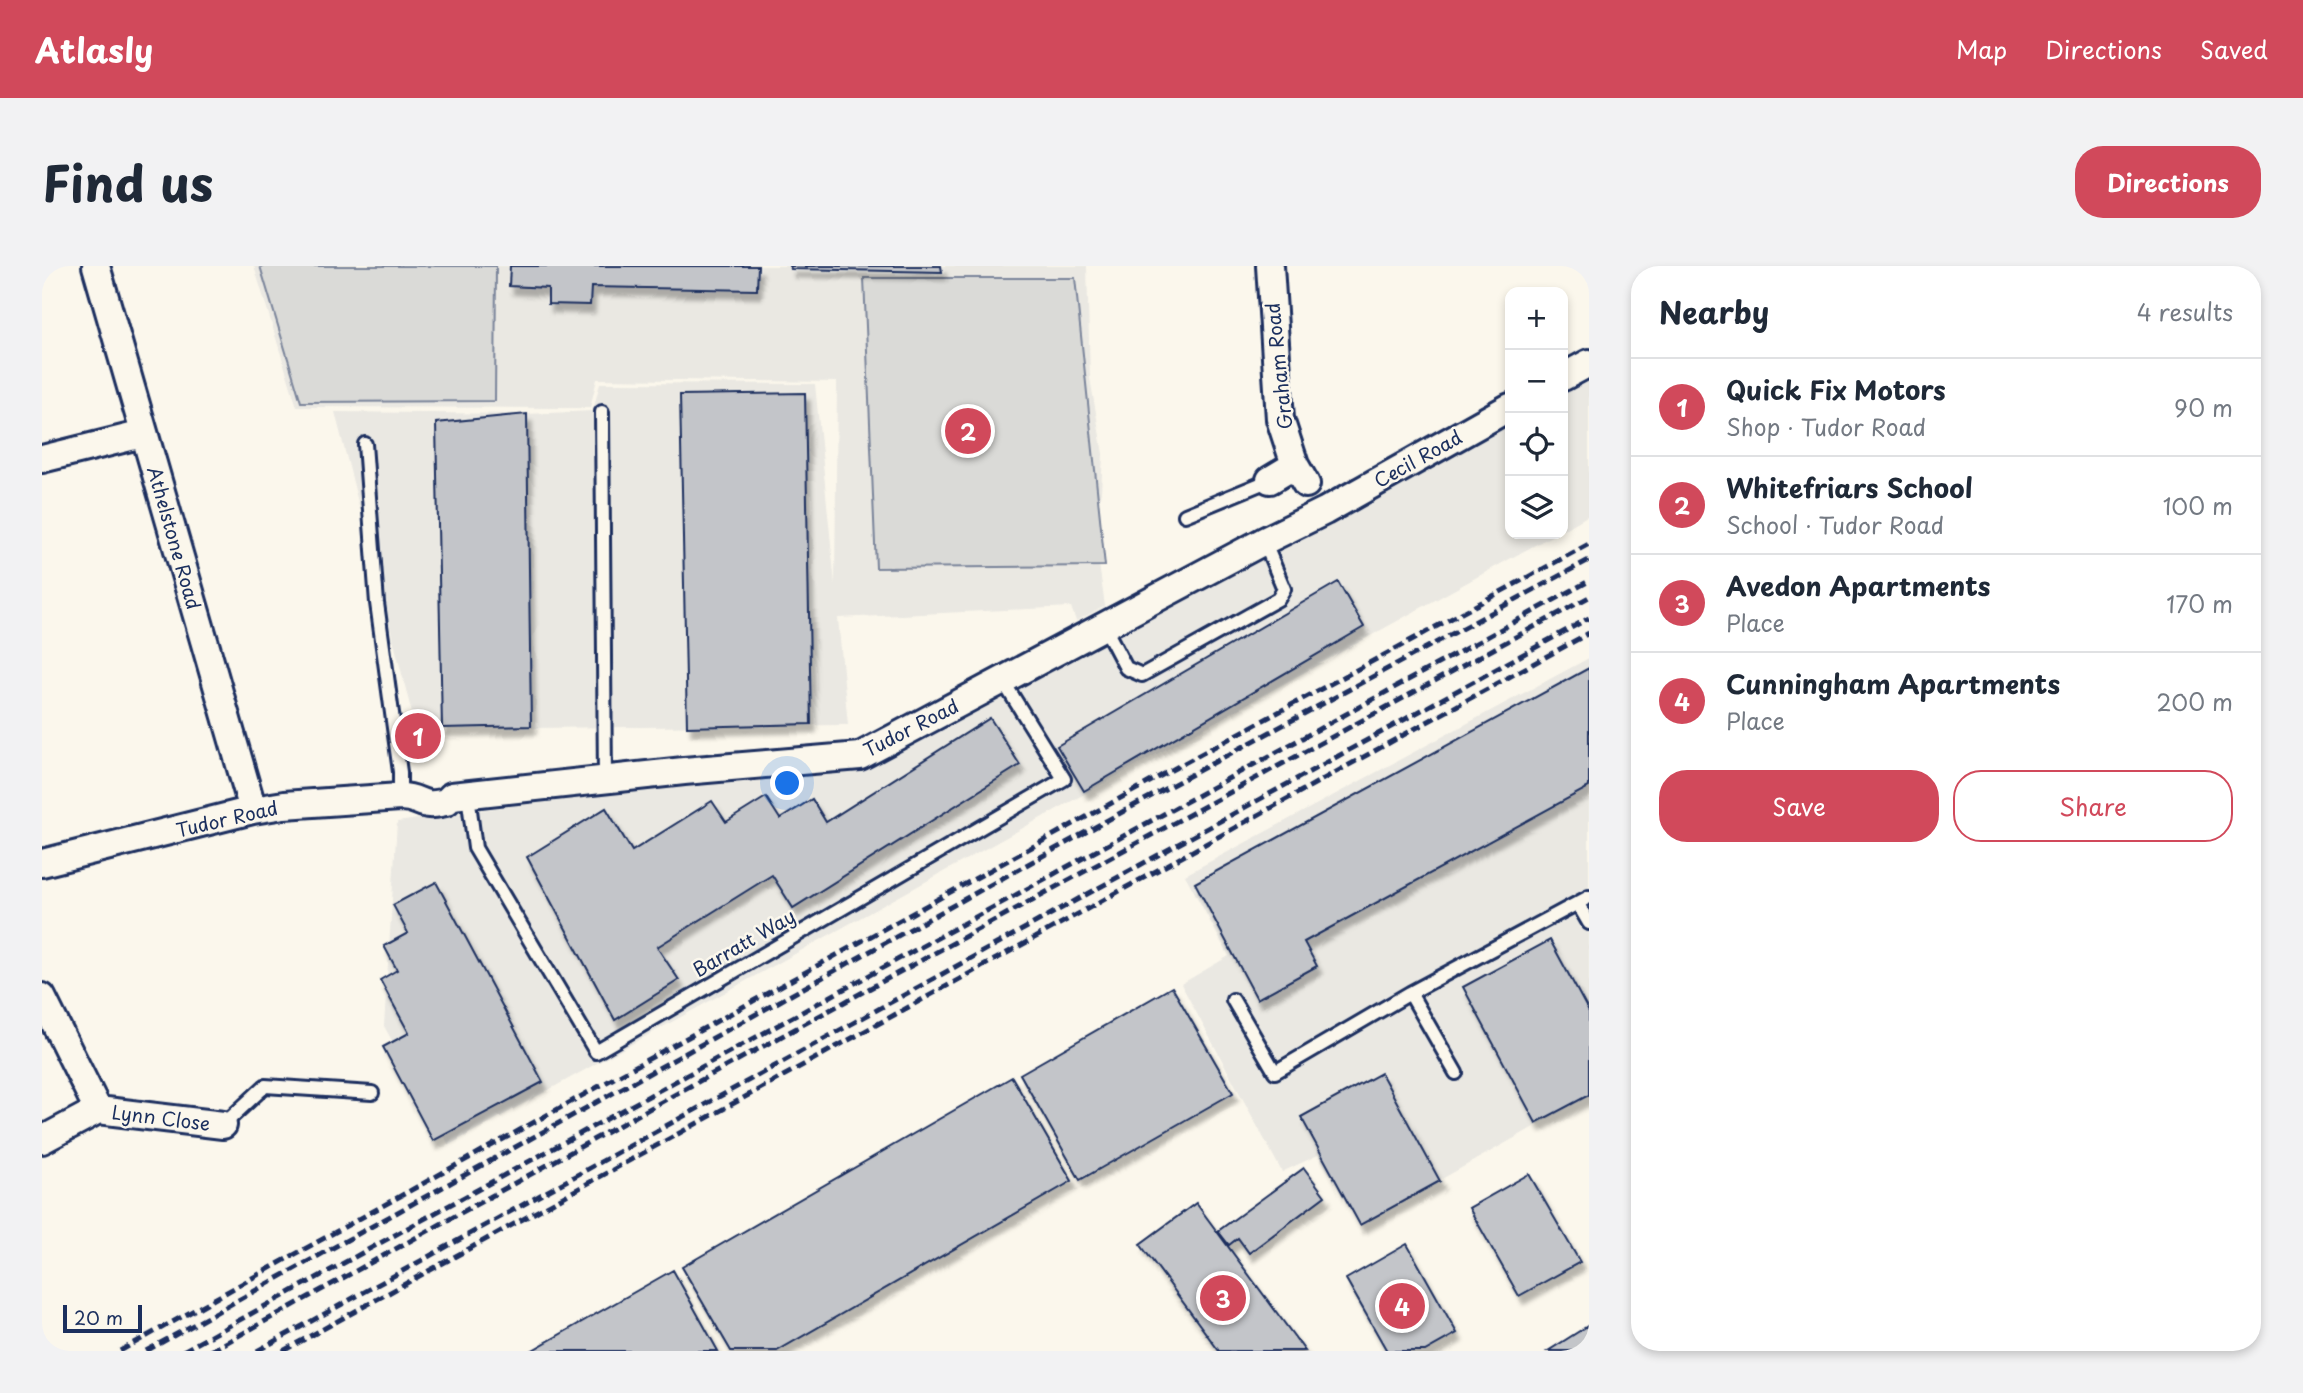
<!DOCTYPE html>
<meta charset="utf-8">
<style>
body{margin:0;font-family:"Playpen Sans",sans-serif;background:#f2f2f3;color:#1f2937}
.controls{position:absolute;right:21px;top:21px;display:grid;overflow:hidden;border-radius:14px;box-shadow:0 4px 10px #0003}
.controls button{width:63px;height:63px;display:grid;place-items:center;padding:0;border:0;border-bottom:2px solid #e0e1e3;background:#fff;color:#1f2937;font:35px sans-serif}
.scale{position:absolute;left:21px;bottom:18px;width:79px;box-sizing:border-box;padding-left:7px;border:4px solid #1b2f5e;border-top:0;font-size:19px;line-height:24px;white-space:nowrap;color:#1b2f5e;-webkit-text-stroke:5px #fbf7ec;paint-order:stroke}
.you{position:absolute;left:746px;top:518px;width:24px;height:24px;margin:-18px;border:5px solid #fff;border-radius:50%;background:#1a73e8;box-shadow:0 0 0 10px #1a73e833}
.badge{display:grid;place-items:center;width:46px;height:46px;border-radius:50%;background:#d1495b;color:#fff;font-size:23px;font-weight:700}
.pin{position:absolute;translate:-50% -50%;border:4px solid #fff;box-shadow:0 2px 7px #0006}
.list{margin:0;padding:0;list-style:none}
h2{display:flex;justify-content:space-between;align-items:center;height:91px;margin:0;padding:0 28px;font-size:30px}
h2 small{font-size:23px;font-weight:400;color:#747a83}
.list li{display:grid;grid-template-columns:46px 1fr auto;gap:21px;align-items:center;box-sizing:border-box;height:98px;padding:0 28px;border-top:2px solid #e0e1e3}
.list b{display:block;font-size:26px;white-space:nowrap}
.list p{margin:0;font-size:23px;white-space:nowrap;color:#747a83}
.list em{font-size:23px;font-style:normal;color:#747a83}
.actions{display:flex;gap:14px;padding:21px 28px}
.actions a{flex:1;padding:16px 0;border:2px solid #d1495b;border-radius:28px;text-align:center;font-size:24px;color:#d1495b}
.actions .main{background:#d1495b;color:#fff}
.icon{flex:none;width:38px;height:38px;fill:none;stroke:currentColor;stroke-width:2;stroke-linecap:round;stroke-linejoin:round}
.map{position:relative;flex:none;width:1547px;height:1085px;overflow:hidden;border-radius:28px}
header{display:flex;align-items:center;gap:42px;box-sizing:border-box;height:98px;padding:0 35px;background:#d1495b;color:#fff}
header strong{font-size:33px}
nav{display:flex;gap:38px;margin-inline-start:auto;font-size:24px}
.intro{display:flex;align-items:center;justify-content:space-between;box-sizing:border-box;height:168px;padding:0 42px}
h1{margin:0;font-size:49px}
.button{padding:18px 32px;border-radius:28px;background:#d1495b;color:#fff;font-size:24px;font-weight:700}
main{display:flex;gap:42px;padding:0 42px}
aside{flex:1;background:#fff;border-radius:28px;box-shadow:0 4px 10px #0003}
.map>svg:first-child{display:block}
.built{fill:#eae8e2}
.green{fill:#dadad7;stroke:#7a849a;stroke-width:2}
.building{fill:#c3c5c9;stroke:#1b2f5e;stroke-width:2;filter:url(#shadow)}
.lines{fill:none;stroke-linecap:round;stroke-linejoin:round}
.service-casing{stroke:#1b2f5e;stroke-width:18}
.minor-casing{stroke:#1b2f5e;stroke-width:32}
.service{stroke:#fbf7ec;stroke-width:12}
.minor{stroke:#fbf7ec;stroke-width:26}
.rail{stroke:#1b2f5e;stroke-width:5;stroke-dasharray:10 5;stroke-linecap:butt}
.labels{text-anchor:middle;stroke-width:5;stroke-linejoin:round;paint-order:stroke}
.street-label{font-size:19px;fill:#1b2f5e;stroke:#fbf7ec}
</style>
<header>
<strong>Atlasly</strong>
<nav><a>Map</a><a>Directions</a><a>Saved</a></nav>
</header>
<div class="intro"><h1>Find us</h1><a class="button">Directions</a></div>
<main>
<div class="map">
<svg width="1547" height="1085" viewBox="0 0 1547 1085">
<defs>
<filter id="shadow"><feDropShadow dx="4.5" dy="8" stdDeviation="2" flood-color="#0004"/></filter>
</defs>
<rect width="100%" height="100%" fill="#fbf7ec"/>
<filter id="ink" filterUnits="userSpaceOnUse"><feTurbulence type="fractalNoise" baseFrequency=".0143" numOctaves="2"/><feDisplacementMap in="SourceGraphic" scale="14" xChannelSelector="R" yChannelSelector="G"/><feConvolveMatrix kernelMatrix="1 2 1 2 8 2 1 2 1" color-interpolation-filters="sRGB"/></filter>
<g filter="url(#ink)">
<!-- built -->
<path class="built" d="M212,0h833l3,112 13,76 -2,38 -7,37 11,77 -29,15 -5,-14 -233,11 10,107 -432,4 -81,-317 192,2 66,-3 7,-28 215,1 20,200 2,-202 -240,-3 -7,29 -293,-1z
M1547,97v152l-26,15v-153z
M1468,141v127h45l-1106,611 -65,-119 13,-204 463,-66z
M1547,392v438l-229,129 -42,-70 -36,17 -101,-188 48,-28 -44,-81z"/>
<!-- green -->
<path class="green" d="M218,0h236l-1,135 -194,1z
M822,12h211l30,288 -229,2z"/>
<!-- building -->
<path class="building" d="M468,0h248l-1,24 -166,-3 -1,18 -42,-1v-16l-39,-2z
M748,0h151l1,6 -151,-3z
M763,127l6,331 -124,3 -7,-332z
M485,148l4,312 -89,2 -6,-305z
M1296,316l26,45 -280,164 -27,-45z
M1547,402v119l-285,155 13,24 -60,33 -62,-116z
M948,452l30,47 -227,143 -21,-33 -115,72 22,33 -64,40 -88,-163 79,-49 26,43 80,-50 14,21 40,-25 14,22 32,-20 14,23z
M394,616l107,200 -110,59 -50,-94 26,-14 -29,-53 17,-10 -13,-24 24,-13 -15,-28z
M1508,674l39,72v83l-53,28 -73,-136z
M1130,721l61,106 -153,87 -60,-106z
M1339,807l59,108 -80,44 -59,-108z
M970,811l60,104 -295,170h-46l-49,-84z
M1262,902l21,28 -76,57 -11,-15 -9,7 -11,-14z
M1487,908l51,88 -61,34 -50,-88z
M1154,937l109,148h-86l-79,-107z
M1365,978l50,89 -32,18h-38l-41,-72z
M631,1004l45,81h-187z
M1547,1059v26h-41z"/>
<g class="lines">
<!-- service casing -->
<g class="service-casing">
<path id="service" d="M560,146l3,367
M323,178l12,159 23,169v25
M1143,249l85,-35
M1062,360l22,42 16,7 136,-76 6,-10 -20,-48
M426,529l7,53 121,204 468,-273 -61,-98
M1536,638l11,19
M1368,727l46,80
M1191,734l42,72 135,-79 179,-96
M181,859l42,-39 107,7"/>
</g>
<!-- minor casing -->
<g class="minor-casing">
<path id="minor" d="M54,0l157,544
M1228,0l10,153 15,46 11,19
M1521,111l26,-14
M0,193l101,-25
M1228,214l25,-15
M0,597l211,-53 31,-5 116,-8c16,0 17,5 28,7 6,1 12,-1 18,-2l6,-6 232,-25 176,-15 404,-215 61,-30 185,-104
M0,731l56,113 -56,30
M56,844l125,15"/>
</g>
<!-- service -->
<use href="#service" class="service"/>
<!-- minor -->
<use href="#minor" class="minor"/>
<!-- rail -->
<path class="rail" d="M78,1085l1055,-583 414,-224
M104,1085l978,-540 465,-251
M141,1085l1406,-770
M169,1085l481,-266 897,-488
M215,1085l1332,-733
M241,1085l1306,-718"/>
</g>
</g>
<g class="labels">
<!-- street labels -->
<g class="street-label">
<text transform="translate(1237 100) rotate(-96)" y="7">Graham Road</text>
<text transform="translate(1376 193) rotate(-29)" y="7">Cecil Road</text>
<text transform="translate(132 272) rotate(74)" y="7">Athelstone Road</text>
<text transform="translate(869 462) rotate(-27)" y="7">Tudor Road</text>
<text transform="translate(185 553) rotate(-13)" y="7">Tudor Road</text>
<text transform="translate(702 677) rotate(-30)" y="7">Barratt Way</text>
<text transform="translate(119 852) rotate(7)" y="7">Lynn Close</text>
</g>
</g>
</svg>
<div class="controls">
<button>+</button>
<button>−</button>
<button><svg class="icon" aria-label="locate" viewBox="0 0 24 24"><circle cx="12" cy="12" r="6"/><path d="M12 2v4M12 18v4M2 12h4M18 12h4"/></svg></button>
<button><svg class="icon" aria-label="layers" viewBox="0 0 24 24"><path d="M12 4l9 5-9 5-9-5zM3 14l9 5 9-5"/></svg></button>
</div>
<div class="scale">20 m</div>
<div class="you"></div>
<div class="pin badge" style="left:376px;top:470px">1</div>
<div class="pin badge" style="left:926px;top:165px">2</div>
<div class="pin badge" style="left:1181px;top:1032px">3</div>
<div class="pin badge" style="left:1360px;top:1040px">4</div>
</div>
<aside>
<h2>Nearby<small>4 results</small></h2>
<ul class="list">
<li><span class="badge">1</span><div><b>Quick Fix Motors</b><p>Shop · Tudor Road</p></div><em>90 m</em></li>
<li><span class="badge">2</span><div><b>Whitefriars School</b><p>School · Tudor Road</p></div><em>100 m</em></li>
<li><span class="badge">3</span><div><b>Avedon Apartments</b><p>Place</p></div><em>170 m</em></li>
<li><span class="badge">4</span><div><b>Cunningham Apartments</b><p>Place</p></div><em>200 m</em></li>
</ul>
<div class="actions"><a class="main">Save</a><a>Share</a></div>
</aside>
</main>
